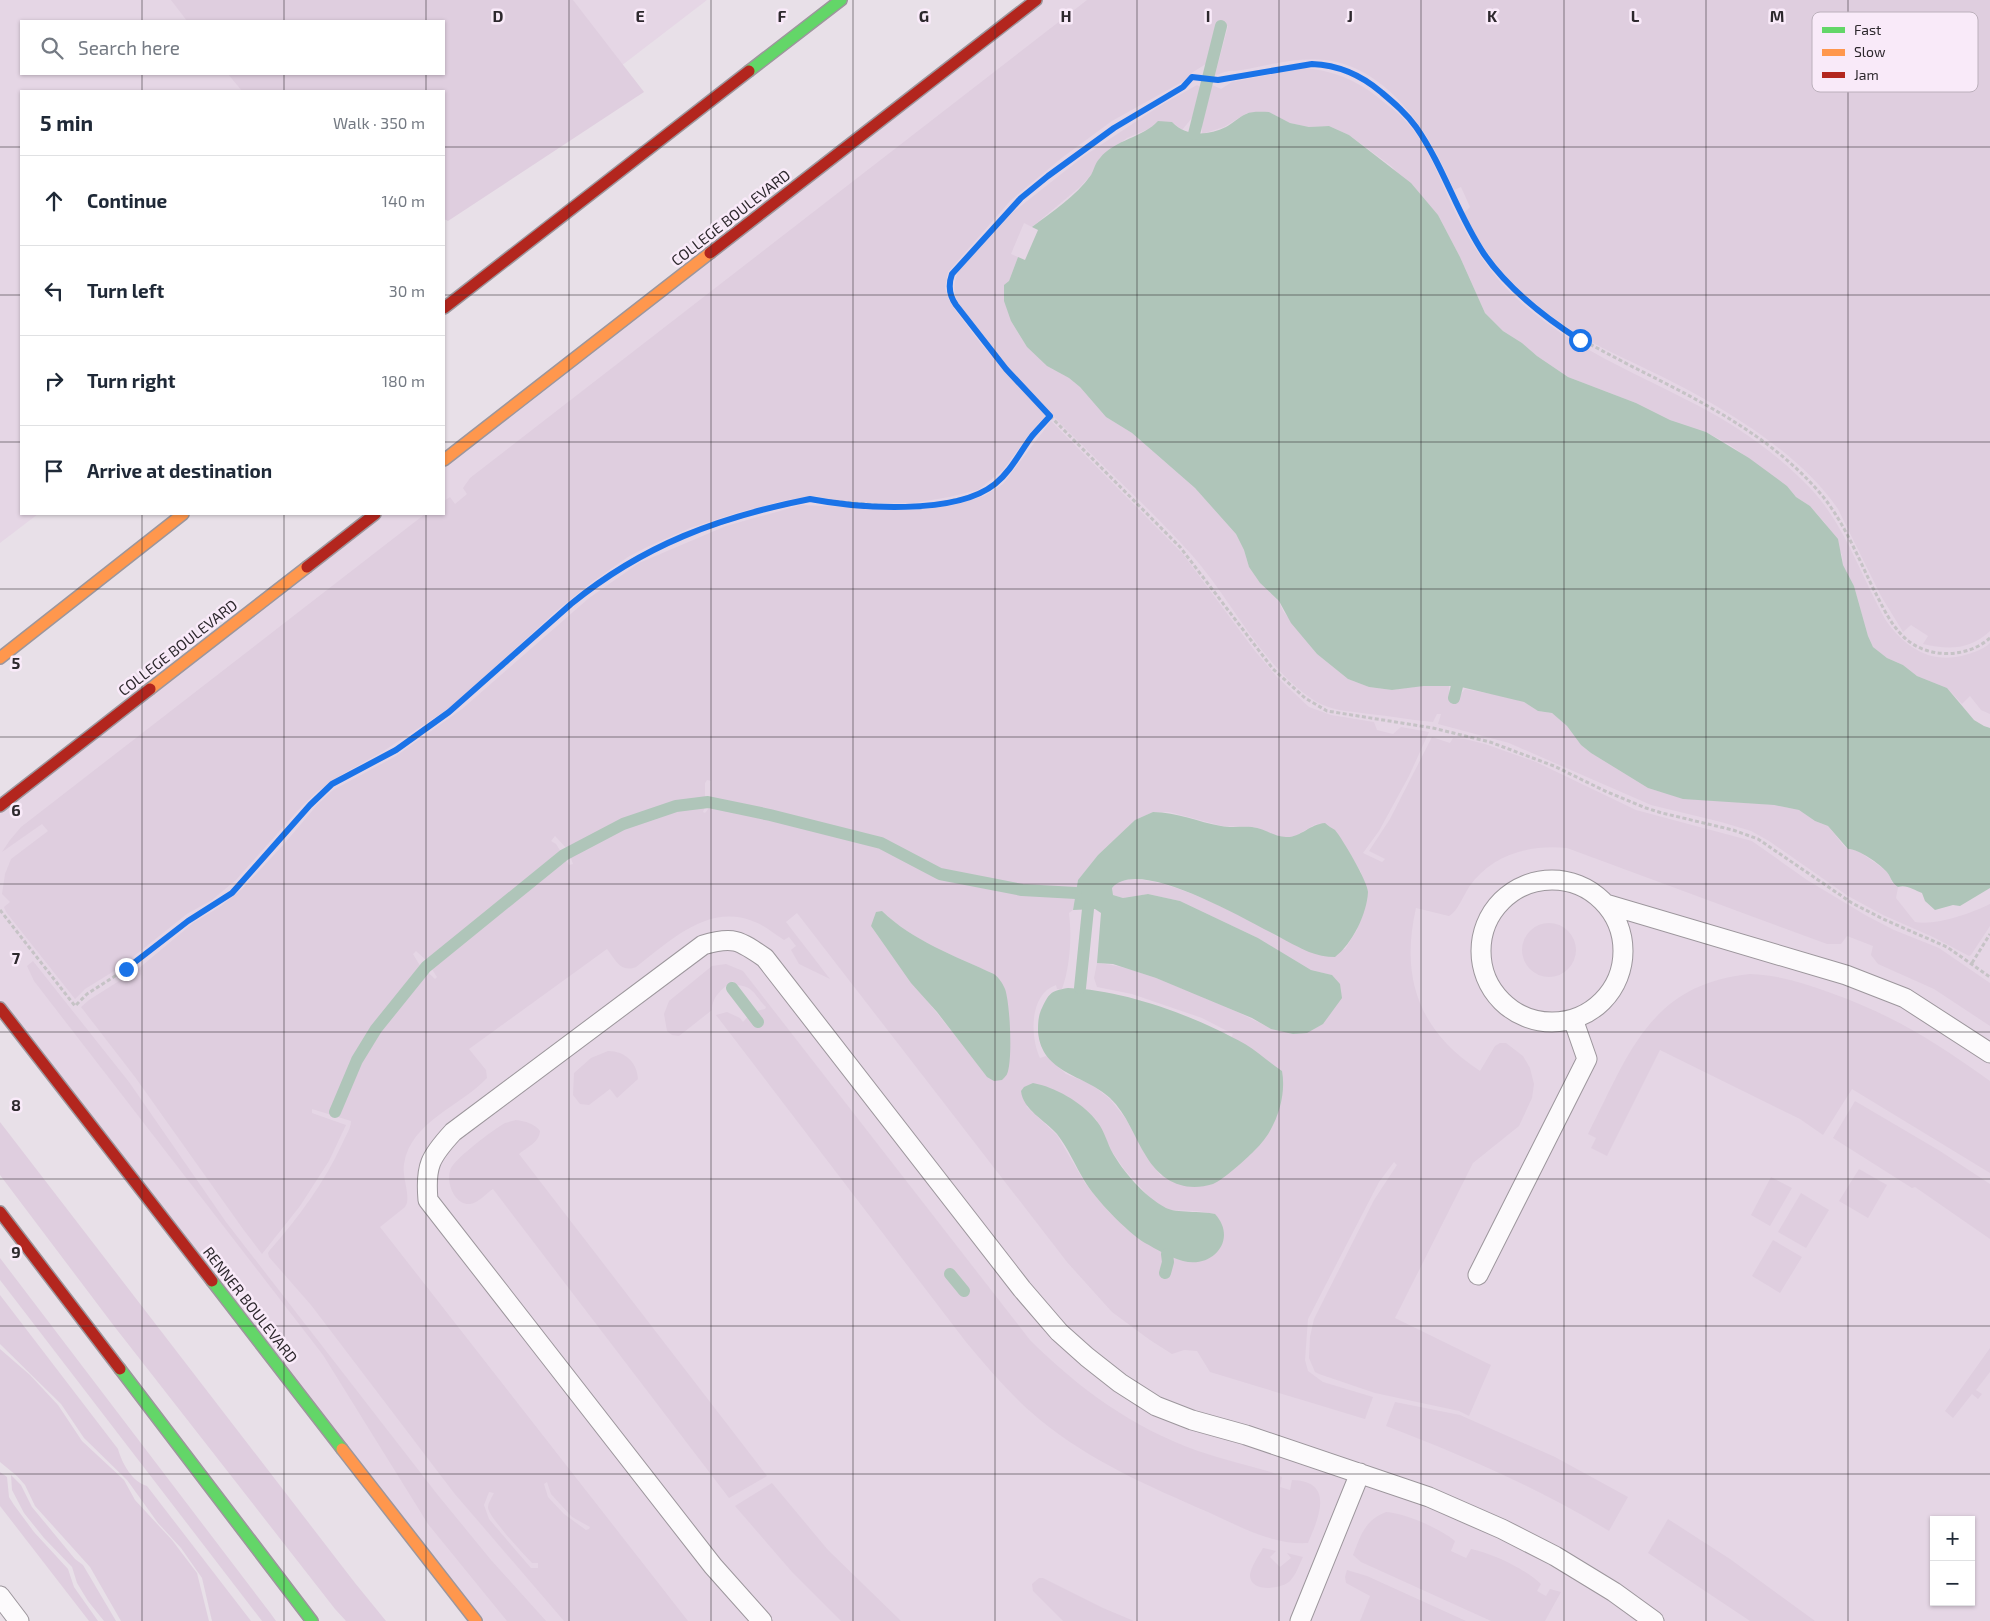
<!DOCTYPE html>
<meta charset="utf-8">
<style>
body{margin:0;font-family:"Exo 2",sans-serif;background:#f6f6f7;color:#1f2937}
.controls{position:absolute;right:15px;bottom:15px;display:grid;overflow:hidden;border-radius:0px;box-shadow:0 1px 4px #0004}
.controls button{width:45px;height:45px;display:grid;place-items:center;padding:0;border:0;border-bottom:1px solid #e0e1e3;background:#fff;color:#1f2937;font:25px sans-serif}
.stop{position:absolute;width:15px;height:15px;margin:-11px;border:4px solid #1a73e8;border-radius:50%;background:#fff}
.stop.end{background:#1a73e8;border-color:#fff;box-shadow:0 1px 5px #0008}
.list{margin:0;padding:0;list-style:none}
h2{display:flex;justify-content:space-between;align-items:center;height:65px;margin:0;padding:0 20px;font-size:21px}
h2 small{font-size:16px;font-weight:400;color:#747a83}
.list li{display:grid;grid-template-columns:32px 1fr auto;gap:15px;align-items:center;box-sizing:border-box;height:90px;padding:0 20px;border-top:1px solid #e0e1e3}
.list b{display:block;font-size:19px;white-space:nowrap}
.list em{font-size:16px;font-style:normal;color:#747a83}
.icon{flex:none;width:28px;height:28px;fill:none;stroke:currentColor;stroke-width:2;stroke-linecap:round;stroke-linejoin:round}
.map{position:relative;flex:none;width:1990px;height:1621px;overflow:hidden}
.search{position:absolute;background:#fff;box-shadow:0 1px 4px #0004;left:20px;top:20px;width:425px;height:55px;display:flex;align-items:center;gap:12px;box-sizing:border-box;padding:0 18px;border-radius:0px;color:#747a83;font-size:19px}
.panel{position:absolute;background:#fff;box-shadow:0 1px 4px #0004;left:20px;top:90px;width:425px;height:425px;border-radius:0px}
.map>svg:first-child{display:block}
.built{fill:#e5d6e5;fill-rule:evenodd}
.green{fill:#dfcedf;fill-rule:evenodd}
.water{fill:#afc5b9}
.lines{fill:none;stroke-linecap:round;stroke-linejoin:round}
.stream{stroke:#afc5b9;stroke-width:12}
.lane-casing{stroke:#9c969c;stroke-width:21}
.fast-casing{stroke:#9c969c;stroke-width:14}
.slow-casing{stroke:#9c969c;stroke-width:14}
.jam-casing{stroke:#9c969c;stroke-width:14}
.path{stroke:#c6c3c6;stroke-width:3;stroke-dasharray:4 2.5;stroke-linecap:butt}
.lane{stroke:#fcfafc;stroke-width:19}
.fast{stroke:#63d668;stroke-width:11}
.slow{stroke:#ff974d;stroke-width:11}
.jam{stroke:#b3261e;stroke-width:11}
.route{stroke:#1a73e8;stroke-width:6}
.grid{fill:none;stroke:#2d282d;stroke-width:1;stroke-opacity:0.55}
.labels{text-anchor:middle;stroke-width:5;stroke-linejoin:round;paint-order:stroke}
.street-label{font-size:15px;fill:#2d282d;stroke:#f9eaf9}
.key{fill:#f9eaf9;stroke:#bcb0bc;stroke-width:1}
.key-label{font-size:14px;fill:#2d282d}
.grid-label{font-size:16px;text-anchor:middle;font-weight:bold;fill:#2d282d;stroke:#f9eaf9;stroke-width:5;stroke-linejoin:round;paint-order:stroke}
</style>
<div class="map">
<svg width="1990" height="1621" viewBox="0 0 1990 1621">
<rect width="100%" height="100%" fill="#e8e0e8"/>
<!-- built -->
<path class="built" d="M0,0h707l-263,202v-111h-423v423h17l-38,29zM21,21h423v53h-423z
M1036,0h954v1621h-1515l-475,-611v-204l375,-292h69v-54zM1934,1520h37v82h-37z"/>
<!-- green -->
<path class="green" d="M171,0h402l71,92 -196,129 -4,-2v-128h-202l-14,-17h216v-53h-257z
M1087,0h903v631c-20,19 -42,19 -67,13l5,-8 -17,-11 -8,7 -22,-36 -43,-87c-42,-62 -132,-112 -198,-143 -20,-10 -41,-19 -61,-31 -34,-22 -69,-49 -92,-83 -9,-12 -16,-26 -23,-39l6,-6 -9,-20 -7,3c-22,-54 -65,-123 -129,-130 -28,-4 -63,7 -91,11 -9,-1 -13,4 -19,4l13,-49 -9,-2 -13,40 -13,8 -11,10 -70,39 -49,36 -52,43 -63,72 -3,16 4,12 6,10 26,34 65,71 -16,18 -27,37 -25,20 -29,7 -35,6h-39l-48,-4 -11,-3 -30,4 -50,13 -46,15 -43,19 -19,10 -36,25 -37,30 -101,93 -72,47 -41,23 -24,17 -15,14 -66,74 -24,20 -25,14 -68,54 -34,21 -10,10 -69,-87 -2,-5 6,-5 -8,-8 3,-20 6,-15 37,-28 -6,-7 -40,28 8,-12 11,-13 404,-313h19v-13l6,-4 5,7 12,-10 -4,-6 7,-10z
M1305,68c29,3 52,12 75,31 10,8 20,15 28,25 25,28 35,67 53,99 12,24 27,46 45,65 56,57 123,81 191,117 42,22 82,50 114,84 34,36 50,87 74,130 19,28 46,46 80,36 10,-3 17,-5 25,-12v71l-9,-4 -11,-14 -8,8 -15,-16 -30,-12 -14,-11 -16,-7 -14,-11 -5,-11 -14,-50 -11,-21 -1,-10 -17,-32 -15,-17 -14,-9 -9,-11 -57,-41 -24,-13 -36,-12 -34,-17 -68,-26 -31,-21 -15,-13 -19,-12 -18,-18 -25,-56 -22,-42 -47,-49 -42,-31 -20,-9 -20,1 -19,-4 -21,-11 -22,1 -23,14 -22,7v-10l10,-39 9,4 11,-7z
M1197,85l3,2 -8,31 -10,12 -10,-8 -19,5 -26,11 -27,20 -9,17 -11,12 -48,40 -8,-4 -13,31 7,3 -9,24 2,40 16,26 20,19 22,12 11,9 26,30 26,16 63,55 41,46 8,16 5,17 11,16 19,18 4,10 34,43 31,25 21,8 23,3 32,-4 25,-1v13l3,3 5,-2 8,-10 43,8 16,5 14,9 14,2 15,13 14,19 10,8 57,35 10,3 37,8 79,6 25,5 16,11 13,5 16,20 4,3 10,2 29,20 6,13 5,3 -2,11 19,24c20,4 57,-9 75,-18v22l-19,29 -2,1 -36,-19 -50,-22 -35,-19 -79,-55 -18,-10 -30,-9 -70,-17 -142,-62 -71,-19 3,-10h-4l-4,8c-22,-2 -43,-6 -64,-8 -19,-3 -38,-3 -54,-13 -55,-36 -82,-100 -124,-147 -75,-83 -169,-155 -231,-249 -8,-12 -7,-22 -1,-35l54,-58 71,-56 74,-49z
M1051,421l131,132 73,98 22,26 32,30 22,8 43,7 3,8 16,4 8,-7 28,5 -20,44 -30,55 -16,22 19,9 3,-3 -16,-8 21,-32 42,-82 18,6 3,-5 12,1 20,5 51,18 100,48 116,31 55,39 60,36 27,14 45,18 51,35v43l-56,-37 -56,-25 -7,-9 2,-9 -26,-10 -6,8h-14l-260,-96c-37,-4 -76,7 -98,39 -6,9 -11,24 -20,29l-33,-8c-16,70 3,123 64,163l15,-25 5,-3h6l17,13 7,12 4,16 -2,14 -13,28 -46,37 -78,155 96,47 -22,51 -10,-5 -84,-18 -56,-19 -4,-2 -6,-14 1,-21 4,-18 60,-119 23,-35 -3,-3 -15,20 -71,137 -3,41 3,11 15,11 50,15 -8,22 -155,-47 -13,-21 -13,-1 -12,4 -22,-14 -38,-28 -45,-50 -270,-349 -11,9 44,57 -31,-15 -8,-14 5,-4 -7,-9 -5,3c-10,-6 -18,-14 -29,-18 -46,-20 -85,19 -119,45 -16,6 -20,-7 -29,-18l-138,100 17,21 1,8c-26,28 -76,43 -83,86 -2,13 5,26 3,39l-2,4 -25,20 308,394h-124l-110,-128 -143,-188 -42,-48 -1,-4 2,-3c28,-32 55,-68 73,-108 3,-7 8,-14 8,-21l-39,-12v4l34,12 -17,36 -29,45 -38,48 -19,-25 -108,-152 -54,-70 8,-7 49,-31 55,-46 28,-17 21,-17 42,-45 33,-39 16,-15 63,-34 66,-47 127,-111 50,-35 87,-37 75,-21 114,5 35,-4 34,-10 19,-12zM707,780l4,1c-1,11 2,24 -6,32l-2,-1 2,-5v-24zM1153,812h16l53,14 32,1 19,8 14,3 10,-3 19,-11 34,32 11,16 3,35 -7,23 -12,19c-18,-3 -49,-5 -64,-11 -6,-2 -11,-8 -16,-10 -28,-14 -130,-69 -153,-41l1,8 10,3 25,-4 32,7 78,37 53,32 21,5 -61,54c-25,-14 -52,-25 -80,-37 -31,-12 -61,-26 -94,-29l-3,15 3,9 35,7 32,11 38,13 31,16 -2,4 14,7 37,26 -121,105 -15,-20 -20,-37 -16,-20 -19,-15 -25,-10 -20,-18 -6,2c-10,-21 -11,-64 16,-73l1,4h5c8,-22 10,-52 7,-76l4,-3 5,-30 20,-25 37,-35zM555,836l13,14 5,14 -4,1 -13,-21 -5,-3zM882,911c31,30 73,45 112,63l7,7 -14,96c-38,-51 -80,-98 -116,-151zM416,951l10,9 11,17 -2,2 -16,-15 -6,-10zM1069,1099l27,20 15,31 13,19 27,30 17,11 29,1 18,3 -31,47 -40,-19 -35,-30 -24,-29 -28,-48 -31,-29zM547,1482l4,12 21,23 18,10 -1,2 -3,1 -22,-16 -16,-17 -4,-13zM489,1492l5,1c-2,4 -6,10 -6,15 1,9 36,47 44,55h6v5h-7l-42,-49 -5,-14z
M1522 950a27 27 0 1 1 54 0a27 27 0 1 1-54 0Z
M33,961l96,121 97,140 211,272 54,66 55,61h-39l-79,-97 -105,-169 -289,-374 -7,-15z
M726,964l17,7 287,369c48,48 103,88 168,111 24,8 49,14 73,21l11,5 -2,10 10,3 2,-10c44,1 26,39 16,63 -36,2 -69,-17 -100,-31 -60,-26 -118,-51 -169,-93 -28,-23 -50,-50 -73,-77l-250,-327 11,-3 13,6 3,4 9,-10 13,-3 1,-2c-12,-12 -12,-21 -30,-22l-3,-4c-10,7 -21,15 -21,29l-33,26 -7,-1 -5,-4 -3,-17 5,-13 43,-35z
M1750,974c29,1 54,9 81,19 62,22 106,50 159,88v92l-138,-84 -29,46 -23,-16 -140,-69 -53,106 -16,-8 5,-10 -8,-4c40,-78 61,-150 162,-160z
M608,1051c17,0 29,11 30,28l-21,19 -7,-9 -21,16 -9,-1 -7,-9 1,-22 17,-15z
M1855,1101l85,50 50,33v55l-75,-52 -3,1 -79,-50z
M516,1120c9,1 19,4 24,11 -1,12 -13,16 -21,23l248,322 -38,22 -236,-309c-7,4 -14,14 -23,15 -16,1 -25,-23 -19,-36 5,-10 43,-39 54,-45 3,-1 8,-2 11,-3z
M0,1122l355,461 31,38h-40l-11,-12 -221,-283 -114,-151z
M1859,1169l28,16 -19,33 -29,-17z
M1771,1177l21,11 -22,38 -19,-11z
M1801,1193l28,17 -23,38 -28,-16z
M1773,1240l29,17 -22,36 -28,-17z
M0,1258l271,356 5,7h-14l-262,-341z
M0,1295l118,154c4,14 14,33 29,37l104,135h-39l-10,-43 -21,-30 -23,-25 -31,-43 -43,-42 -23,-34 -61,-60z
M1990,1348v24l-14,18 6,4 -4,5 -6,-5 -19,24 -8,-7z
M0,1349l30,26 28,30 24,36 42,39 11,20 37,40 25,33 12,48h-88l-31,-54 -55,-61 -10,-21 -8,-9 -17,-14z
M1395,1402l65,13 95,42 73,40 -19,34c-70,-43 -147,-76 -223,-105z
M0,1472l7,5 2,20 5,8 20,27 34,37 6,18 24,34h-9l-89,-115z
M11,1475l10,10 11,22 43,52 8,6 33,56h-12l-16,-20 -11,-18 -5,-16 -28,-29 -20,-25 -12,-23z
M772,1483l56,67 73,71h-60l-49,-49 -57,-66z
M1386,1512c19,1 55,17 69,29l-4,10 15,7 5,-9c21,4 54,20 70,35l-4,7 9,5 4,-7 11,3 -16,29h-54l-130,-59 -8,-7c8,-20 11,-34 33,-43z
M1668,1519l62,40 85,62h-65l-102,-68z
M1263,1548l13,3 -6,6 10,10 11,-9 -4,-5 16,4c-4,8 -7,18 -13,24 -8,8 -39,12 -40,-5 0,-8 9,-21 13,-28z
M1347,1570l20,6 99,45h-106l10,-25 -24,-13 -1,-6z
M1039,1578h4l60,30 31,13h-71l-30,-30 -1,-7z"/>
<!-- water -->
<path class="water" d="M1269,112l21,11 19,4 20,-1 20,9 62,48 27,32 22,42 25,56 18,18 19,12 15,13 31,21 68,26 34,17 36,12 43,26 38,28 9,11 14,9 28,33 5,26 11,21 14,50 5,11 14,11 16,7 14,11 30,12 27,32 10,6 6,2v160l-30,18 -7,-1 -18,5 -10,-9 -3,-8c-8,-3 -16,-9 -24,-6 -7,-4 -7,-11 -12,-16 -6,-7 -29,-23 -38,-22l-20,-23 -13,-5 -16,-11 -25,-5 -91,-6 -35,-11 -57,-35 -10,-8 -14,-19 -15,-13 -14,-2 -14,-9 -67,-16h-33l-32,4 -23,-3 -21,-8 -31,-25 -26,-31 -12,-22 -19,-18 -11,-16 -5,-17 -8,-16 -41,-46 -63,-55 -26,-16 -26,-30 -11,-9 -22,-12 -20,-19 -16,-26 -7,-20v-16l5,-4 9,-24 7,3 13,-30 -6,-3c20,-15 44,-31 59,-52 3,-5 4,-12 9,-17 14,-18 44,-21 58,-37l14,1c14,15 36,14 54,5 7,-4 13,-10 20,-13 6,-3 16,-2 23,-2z
M1153,812c24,0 45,10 68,14 11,2 21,0 31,1 12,1 22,10 34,10 14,1 24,-13 39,-14 3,3 7,5 10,7 7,8 33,52 33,62 -1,22 -16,52 -33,65 -9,0 -18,-2 -26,-5 -34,-14 -168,-101 -197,-64l1,7 10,3 25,-4 32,7 78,37 53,32 21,5 8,9 2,14 -19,26 -16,9 -14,1 -22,-5 -19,-11 -96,-40 -43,-14 -16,-1 4,-50 -6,-4 -22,1 5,-30 20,-25 37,-35z
M882,911c31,30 73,45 112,63 5,4 8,8 11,15 5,13 8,72 2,85 0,1 -4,5 -5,6l-8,1 -7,-4 -50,-65 -26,-29 -40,-57 5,-14z
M1068,988c57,2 127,28 177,56 13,8 25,19 37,27 5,27 -7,61 -28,80 -8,8 -31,29 -41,33 -29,9 -52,-3 -67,-28 -12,-19 -19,-42 -36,-58 -26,-24 -68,-24 -72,-66 0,-7 0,-15 3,-22 8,-16 8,-19 27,-22z
M1033,1083c22,4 48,19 62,36 8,9 11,20 16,31 12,22 33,46 55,58 9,5 36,3 49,6 23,25 -2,55 -32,47 -12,-3 -27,-12 -38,-18 -18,-11 -50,-44 -61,-63 -9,-15 -16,-32 -27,-46 -12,-14 -34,-24 -36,-43l3,-4z"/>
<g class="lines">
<!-- stream -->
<path class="stream" d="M1194,134l27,-108
M1454,698l3,-12
M732,988l26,34
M1080,988l8,-79
M335,1112l22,-52 19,-31 50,-62 138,-112 59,-31 53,-18 32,-4 62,13 111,28 59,31 82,16 54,3
M1165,1273l3,-11 -1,-8
M950,1274l14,17"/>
<!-- lane casing -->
<g class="lane-casing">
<path id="lane" d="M1481 951a71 71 0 1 1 142 0a71 71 0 1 1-142 0Z
M1606,904l240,71 59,23 85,55
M1478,1275l109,-216 -14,-40
M0,1596l19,25
M762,1621l-49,-55 -285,-366c-3,-34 2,-43 25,-68l250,-187c30,-9 36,-5 62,13l257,331 37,43 28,25 33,26 36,23 36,14 54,15 183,62 73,32 53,27 59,36 40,29
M1300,1621l60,-148"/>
</g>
<!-- fast casing -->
<g class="fast-casing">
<path id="fast" d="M749,71l92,-71
M212,1281l130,168
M120,1369l192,252"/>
</g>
<!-- slow casing -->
<g class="slow-casing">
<path id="slow" d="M444,460l266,-207
M0,658l183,-144
M150,689l157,-122
M342,1449l134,172"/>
</g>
<!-- jam casing -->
<g class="jam-casing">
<path id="jam" d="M710,253l326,-253
M444,308l305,-237
M307,567l68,-53
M0,806l150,-117
M0,1008l212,273
M0,1212l120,157"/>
</g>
<!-- path -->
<path class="path" d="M1990,638c-25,22 -68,21 -90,-5 -12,-13 -19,-30 -27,-45 -16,-33 -30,-68 -53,-95 -49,-57 -119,-92 -185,-125 -44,-23 -87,-44 -123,-80 -16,-17 -31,-36 -42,-57 -19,-35 -31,-74 -55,-106 -10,-12 -22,-23 -34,-33 -20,-17 -43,-27 -69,-28l-94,16 -26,-3 -9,10 -69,41 -93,70 -64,70 -8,16 3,16 4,5 50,64 44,47 130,131 93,122 32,29 22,13 106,17 57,14 64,24 51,25 41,17 16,5 71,17 25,9 94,64 31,16 64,28 43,30
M0,910l75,96 12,-12 39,-25 62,-48 43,-28 79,-88 22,-21 64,-34 53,-38 59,-50 63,-58 20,-16 41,-28 44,-21 24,-9 69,-22 41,-9 90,8 32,-2 44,-10 18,-10 8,-7 31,-42 17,-20
M1972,963l18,-29"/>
<!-- lane -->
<use href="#lane" class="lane"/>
<!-- fast -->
<use href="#fast" class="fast"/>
<!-- slow -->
<use href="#slow" class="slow"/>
<!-- jam -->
<use href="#jam" class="jam"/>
</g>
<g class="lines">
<!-- route -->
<path class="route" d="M126,969l62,-48 44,-28 78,-88 22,-21 64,-34 53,-38 122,-108c72,-59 148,-87 239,-105 47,9 145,17 185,-15 16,-13 25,-32 37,-48 6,-7 12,-13 18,-20l-44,-47 -50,-64c-7,-10 -8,-20 -4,-31l69,-76 27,-22 66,-48 69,-41 9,-10 26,3 94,-16c26,1 49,11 69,28 13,11 25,21 35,35 28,40 41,87 68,127 25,36 60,63 96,86"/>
</g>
<!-- grid -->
<path class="grid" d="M142,0v21M284,0v21M426,0v21M569,0v1621M711,0v1621M853,0v1621M995,0v1621M1137,0v1621M1279,0v1621M1421,0v1621M1564,0v1621M1706,0v1621M1848,0v1621M142,74v17M284,74v17M426,74v17M0,147h21M444,147h1546M0,295h21M444,295h1546M0,442h21M444,442h1546M142,514v1107M284,514v1107M426,514v1107M0,589h1990M0,737h1990M0,884h1990M0,1032h1990M0,1179h1990M0,1326h1990M0,1474h1990"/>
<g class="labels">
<!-- street labels -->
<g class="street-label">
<text transform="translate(731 218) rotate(-38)" y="5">COLLEGE BOULEVARD</text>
<text transform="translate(178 648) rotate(-38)" y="5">COLLEGE BOULEVARD</text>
<text transform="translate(250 1305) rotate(52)" y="5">RENNER BOULEVARD</text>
</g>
</g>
<!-- legend -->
<rect x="1812" y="12" width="166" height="80" rx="8" class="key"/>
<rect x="1822" y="27" width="23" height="6" fill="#63d668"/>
<rect x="1822" y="49" width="23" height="7" fill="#ff974d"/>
<rect x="1822" y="72" width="23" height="6" fill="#b3261e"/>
<g class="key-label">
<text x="1854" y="35">Fast</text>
<text x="1854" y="57">Slow</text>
<text x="1854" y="80">Jam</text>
</g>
<g class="grid-label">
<text x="498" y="22">D</text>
<text x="640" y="22">E</text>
<text x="782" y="22">F</text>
<text x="924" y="22">G</text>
<text x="1066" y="22">H</text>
<text x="1208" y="22">I</text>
<text x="1350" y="22">J</text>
<text x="1492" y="22">K</text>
<text x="1635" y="22">L</text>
<text x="1777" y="22">M</text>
<text x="16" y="669">5</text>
<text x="16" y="816">6</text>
<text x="16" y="964">7</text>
<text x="16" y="1111">8</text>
<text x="16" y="1258">9</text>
</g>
</svg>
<div class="controls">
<button>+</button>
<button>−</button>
</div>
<div class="stop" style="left:1580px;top:340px"></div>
<div class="stop end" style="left:126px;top:969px"></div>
<div class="search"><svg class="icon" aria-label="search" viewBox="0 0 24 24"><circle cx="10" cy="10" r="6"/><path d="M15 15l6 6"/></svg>Search here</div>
<section class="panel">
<h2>5 min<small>Walk · 350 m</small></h2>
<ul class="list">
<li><svg class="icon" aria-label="ahead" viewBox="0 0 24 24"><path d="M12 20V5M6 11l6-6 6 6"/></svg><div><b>Continue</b></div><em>140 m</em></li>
<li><svg class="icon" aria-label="left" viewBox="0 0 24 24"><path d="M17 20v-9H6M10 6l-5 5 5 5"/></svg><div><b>Turn left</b></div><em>30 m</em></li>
<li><svg class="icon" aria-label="right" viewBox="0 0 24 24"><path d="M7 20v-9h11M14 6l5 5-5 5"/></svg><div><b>Turn right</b></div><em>180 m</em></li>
<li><svg class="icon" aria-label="arrive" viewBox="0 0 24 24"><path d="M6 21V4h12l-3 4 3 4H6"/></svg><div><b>Arrive at destination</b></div></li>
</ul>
</section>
</div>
